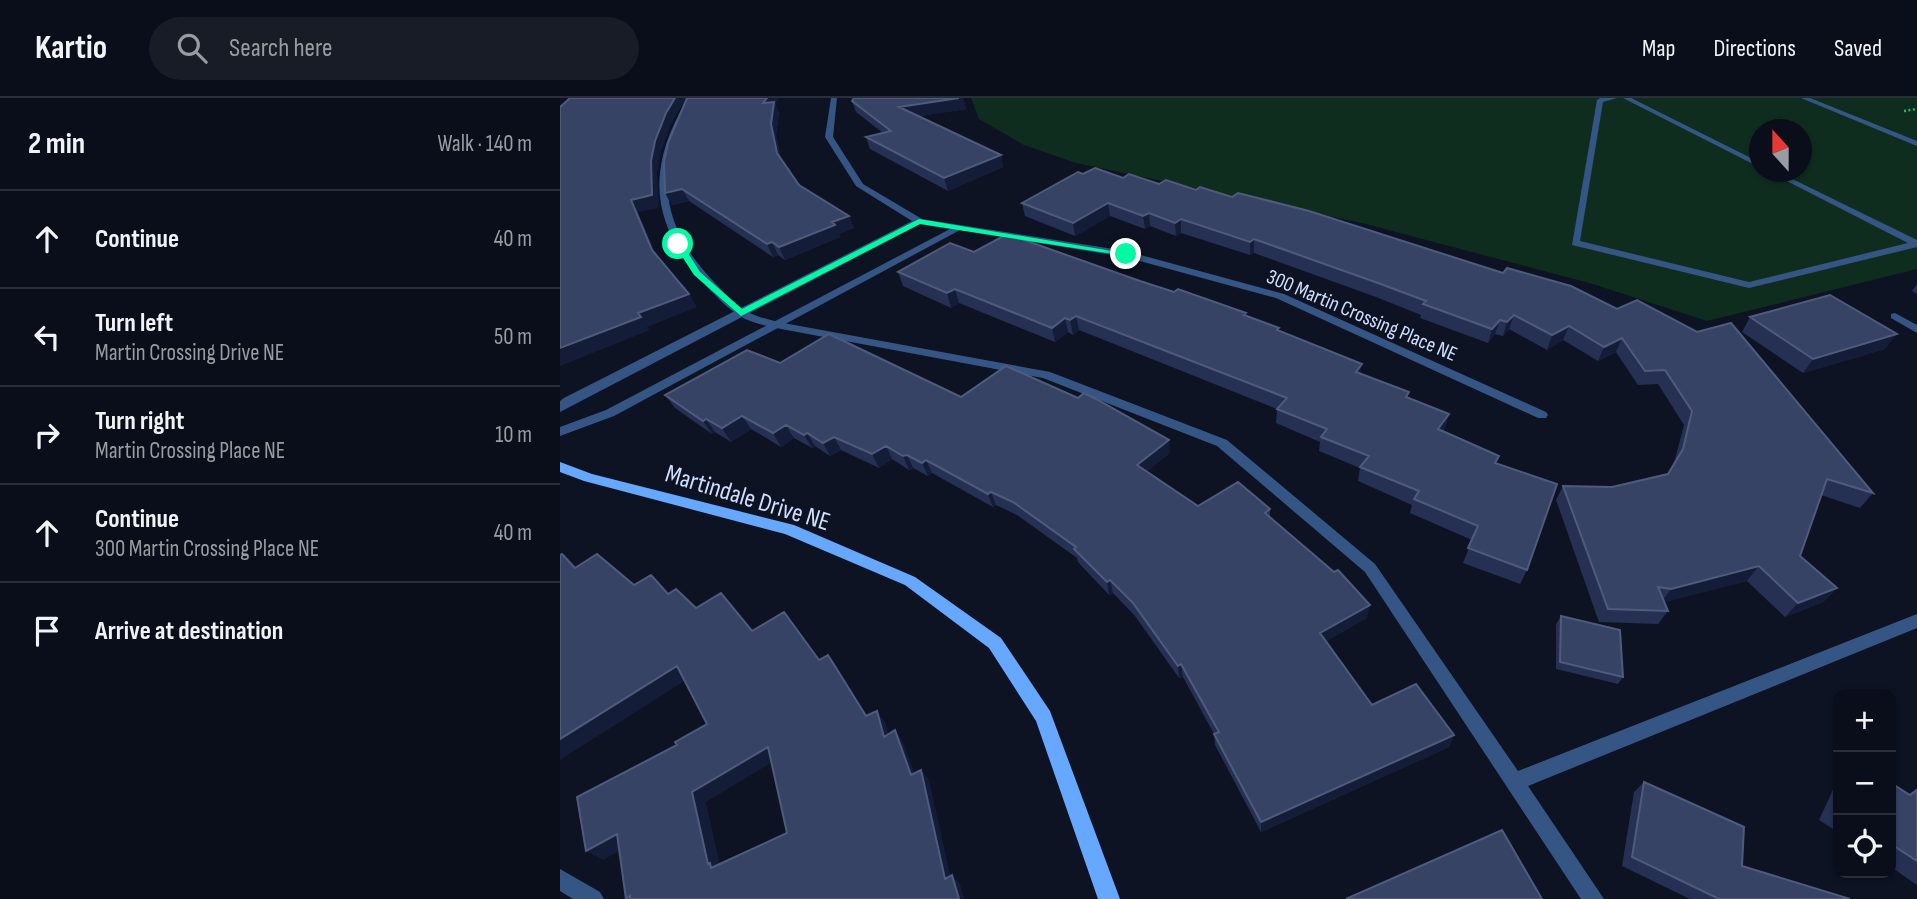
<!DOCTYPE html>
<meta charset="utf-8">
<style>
body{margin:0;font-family:"Sofia Sans Condensed",sans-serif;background:#181c27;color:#f1f3f6}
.controls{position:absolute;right:21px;bottom:21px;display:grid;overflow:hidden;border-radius:14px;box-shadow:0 2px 5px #0004}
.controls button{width:63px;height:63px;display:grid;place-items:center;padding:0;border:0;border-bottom:2px solid #2a2e39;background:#0a0e1a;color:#f1f3f6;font:35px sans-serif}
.compass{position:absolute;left:1189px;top:21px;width:63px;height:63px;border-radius:50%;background:#0a0e1a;box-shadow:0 2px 5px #0004;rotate:339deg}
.stop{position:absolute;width:21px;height:21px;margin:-16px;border:5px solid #00faa3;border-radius:50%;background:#fff}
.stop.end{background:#00faa3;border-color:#fff;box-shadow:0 2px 7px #0008}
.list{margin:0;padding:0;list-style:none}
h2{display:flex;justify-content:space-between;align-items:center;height:91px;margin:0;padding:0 28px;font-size:30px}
h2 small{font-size:23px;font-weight:400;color:#999ca2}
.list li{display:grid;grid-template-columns:46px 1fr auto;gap:21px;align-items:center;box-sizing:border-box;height:98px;padding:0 28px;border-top:2px solid #2a2e39}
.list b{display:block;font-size:26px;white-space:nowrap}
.list p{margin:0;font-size:23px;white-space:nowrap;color:#999ca2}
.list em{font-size:23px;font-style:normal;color:#999ca2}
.icon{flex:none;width:38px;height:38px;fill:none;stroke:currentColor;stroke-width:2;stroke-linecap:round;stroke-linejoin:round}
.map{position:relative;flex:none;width:1357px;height:801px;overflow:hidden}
header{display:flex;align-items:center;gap:42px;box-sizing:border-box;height:98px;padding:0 35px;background:#0a0e1a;border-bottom:2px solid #2a2e39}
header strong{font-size:33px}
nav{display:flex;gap:38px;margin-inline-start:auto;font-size:24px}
.search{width:490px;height:63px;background:#181c27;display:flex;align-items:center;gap:18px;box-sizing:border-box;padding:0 24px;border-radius:38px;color:#999ca2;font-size:26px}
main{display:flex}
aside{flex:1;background:#0a0e1a}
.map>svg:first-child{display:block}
.green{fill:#0f2d1f;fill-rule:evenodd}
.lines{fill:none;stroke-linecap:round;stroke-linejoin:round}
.path{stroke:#28ba70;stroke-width:2.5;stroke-dasharray:2 2.5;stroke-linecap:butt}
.lane{fill:#355685;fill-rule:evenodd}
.street{fill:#355685;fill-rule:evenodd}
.secondary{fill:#66a7ff;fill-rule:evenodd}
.wall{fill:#253052}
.shaded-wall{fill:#141d37}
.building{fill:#374365;stroke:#4f5b7d;stroke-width:2;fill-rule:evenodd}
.route{fill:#00faa3}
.labels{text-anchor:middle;stroke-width:5;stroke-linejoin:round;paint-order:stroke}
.far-street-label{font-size:21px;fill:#cfdfff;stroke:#0d1323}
.street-label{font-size:26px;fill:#cfdfff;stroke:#0d1323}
</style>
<header>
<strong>Kartio</strong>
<div class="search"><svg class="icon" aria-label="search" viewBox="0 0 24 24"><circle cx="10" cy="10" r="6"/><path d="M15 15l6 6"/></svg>Search here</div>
<nav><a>Map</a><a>Directions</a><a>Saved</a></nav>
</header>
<main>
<aside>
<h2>2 min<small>Walk · 140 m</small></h2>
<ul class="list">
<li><svg class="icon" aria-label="ahead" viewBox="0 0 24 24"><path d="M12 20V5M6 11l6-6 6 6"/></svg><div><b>Continue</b></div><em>40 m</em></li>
<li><svg class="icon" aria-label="left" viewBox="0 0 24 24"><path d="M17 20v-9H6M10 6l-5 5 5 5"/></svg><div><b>Turn left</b><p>Martin Crossing Drive NE</p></div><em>50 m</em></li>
<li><svg class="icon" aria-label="right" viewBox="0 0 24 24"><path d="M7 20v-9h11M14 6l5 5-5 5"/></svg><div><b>Turn right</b><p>Martin Crossing Place NE</p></div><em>10 m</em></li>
<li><svg class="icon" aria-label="ahead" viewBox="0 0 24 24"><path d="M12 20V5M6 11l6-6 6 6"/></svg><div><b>Continue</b><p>300 Martin Crossing Place NE</p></div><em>40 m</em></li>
<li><svg class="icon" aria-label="arrive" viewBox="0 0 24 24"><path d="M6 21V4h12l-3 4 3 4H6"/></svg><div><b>Arrive at destination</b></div></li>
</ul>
</aside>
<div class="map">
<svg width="1357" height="801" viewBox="0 0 1357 801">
<rect width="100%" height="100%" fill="#0d1323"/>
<!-- green -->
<path class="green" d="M411,0h946v171l-210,52 -114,-37 -231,-61 -286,-60 -52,-18 -45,-26zM1199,32h42v42h-42z"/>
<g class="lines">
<!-- path -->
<path class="path" d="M1344,13l13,-2"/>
<!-- lane -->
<path class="lane" d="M128,0h6c-12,24 -24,48 -26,76 -4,43 18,79 47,109 10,11 20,21 33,29 9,5 20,7 30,10l272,50 177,68 148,124 143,207 399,-157v14l-389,158 76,113h-23l-216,-327 -148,-126 -174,-68 -267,-50c-12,-3 -25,-5 -36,-12 -12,-7 -22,-18 -32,-28 -29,-31 -53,-70 -48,-115 3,-28 14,-51 28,-75z
M1040,0h17l-14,4 -23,139 169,41 159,-39 -139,-71h9l139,68v7l-168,41 -177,-43 25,-145z
M1063,0h8l128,64v5z
M1241,0h9l107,43v5z
M1335,215l22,12v8l-26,-15v-4z
M0,771l40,23 4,7h-31l-13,-8z"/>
<!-- street -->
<path class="street" d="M271,0h6l-4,39 30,47 59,35 204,32 158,43 262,118 2,3 -2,3h-8l-262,-120 -151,-41 -165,-27 -346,186 -54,20v-9l46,-17 344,-181 -30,-5 -360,188v-11l4,-3 348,-177 -56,-35 -31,-49z"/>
<!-- secondary -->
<path class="secondary" d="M0,364l32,12 202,51 121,52 86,61 49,73 70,188h-22l-62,-178 -47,-73 -84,-63 -120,-51 -201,-53 -24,-9z"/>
</g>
<!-- wall -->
<path class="wall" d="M294,0h109l3,11 -47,7 82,39 2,12 -55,24 -78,-42 -4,-12 17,-4 -27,-21 -4,-11z
M215,6l4,9 -3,22 5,24 18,26 50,31 5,12 -15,6 1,3 -55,23 -7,-5 -5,2 -84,-56 -17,4 -7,-12z
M523,76l40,4 73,12 36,7 271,76 68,13 302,207 -13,15 -39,-13 -21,61 37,32 -14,14 -38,15 -38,-36 -83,21 4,9 -10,13 -59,-2 -43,-122 7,-14 49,1 56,-13 6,-11 10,-38 -26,-41 -20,1 -22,-33 -18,9 -35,-21 -16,10 -38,-21 -6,7 -8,-2 -7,9 -68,-25 1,-3 -45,-18 -122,-44 -4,2 -69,-22 -5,3 -26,-10 -5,3 -35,-13 -35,20 -50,-20 -3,-13z
M414,154l166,29 106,32v2l33,13v3l129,66 41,17 -4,14 -2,3 53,32 31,107 -7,14 -57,-21 9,-23 -62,-27 2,-8 -54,-24 2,-13 -41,-17 1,-9 -44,-19 1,-14 -198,-79 -6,5 -5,-3 -13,10 -96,-39 -8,5 -48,-22 -5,-14z
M1357,186v10l-5,-3z
M1190,219l135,32 -82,24 -61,-41z
M220,265l181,34 209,56 -23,18 51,35 72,3v8l97,101 -41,23 46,64 82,30 -5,12 -188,85 -46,-87 -1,-11 -31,-57 -4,1 -44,-62 -22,-23 -4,2 -31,-33 -1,-4 -60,-43 -21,-10 -3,2 -61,-34 -4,3 -15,-8 -4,2 -17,-11 -13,9 -38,-18 -11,6 -15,-10 -3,2 -18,-10 -13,9 -30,-18 -20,13 -16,-10 -3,2 -37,-26 -10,-13z
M1001,518l62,61 -5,7 -62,-15v-45z
M1278,681v53l-19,-12z
M1084,684l98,84 108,33h-160l-68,-33 12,-74z
M1331,685l18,11 8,-6v97l-26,-18z"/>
<!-- shaded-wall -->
<path class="shaded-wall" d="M115,0h11l-15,26 -10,28 -4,21 2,35 -21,4 22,51 -8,-13 -21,-50 35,-87z
M207,0h13l-5,6 4,9 -3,22 6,30 -5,-12 -14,-50z
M399,0h4l3,11 -63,10 -4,-12z
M441,57l2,12 -55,24 -4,-13z
M122,91l7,12 -17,4 -7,-12z
M548,105l2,13 -35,20 -2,-13z
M589,115l1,13 -5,3 -2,-13z
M289,118l5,12 -15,6 1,3 -55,23 -6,-13 53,-25z
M621,121v14l-5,3 -1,-13z
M694,141v14l-4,2v-13z
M212,144l6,13 -5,2 -6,-13z
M395,191l4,14 -8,5 -4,-15z
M129,196l8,13 -50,20 3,3 -90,36v-18l78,-35z
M954,217l-5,14 -6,7 4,-14z
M516,218l3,14 -6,5 -3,-15z
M505,220l3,14 -13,10 -3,-14z
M940,222l-5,14 -7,9 4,-14z
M1009,228l-6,14 -16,10 5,-15z
M1337,236l-12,15 -82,24 10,-14z
M1062,240l-6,14 -18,9 6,-14z
M802,266l-2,15 -4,-7z
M889,316l-4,14 -11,16 4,-15z
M182,318l9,13 -20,13 -9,-14z
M146,321l9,13 -3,2 -9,-13z
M226,327l8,13 -13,9 -8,-14z
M247,335l8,13 -3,2 -8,-13z
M274,339l7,13 -11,6 -7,-13z
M609,342l1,13 -31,25 -2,-13z
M326,348l6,13 -13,9 -7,-14z
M347,357l6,13 -4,2 -6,-14z
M366,362l6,13 -4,3 -6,-13z
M431,394l5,13 -3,2 -5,-13z
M1199,468l-12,15 -86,22 10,-14z
M550,482l3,13 -4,2 -2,-13z
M1277,490l-14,14 -38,15 13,-14z
M810,507l-3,13 -48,28 1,-13z
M268,557l9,12 38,61 -9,-12z
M621,566l2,13 -4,1 -1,-12z
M117,568l12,12 -129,82v-21z
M317,613l8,11 8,25 -9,-10z
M335,632l8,12 16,43 -8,-10z
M894,637l-5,12 -188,85v-10z
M208,649l11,11 -73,44 15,68 -10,-2 -3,-4 -16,-72z
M361,672l8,10 24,108 -8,-9z
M57,736l17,9 -31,17 -17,-9z
M392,777l8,9 4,15h-5z"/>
<!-- building -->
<path class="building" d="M10,0h105l-9,15 -11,28 -4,20 1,34 -21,5 21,50 37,44 -51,19 3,4 -81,31v-241z
M127,0h80l-4,5 11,-1 -3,22 6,29 22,32 50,31 -17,6 3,3 -56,22 -7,-5 -5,2 -85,-55 -17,4 -1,-31 4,-19z
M294,0h105l-60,9 102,48 -57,23 -78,-41 25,-6 -39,-30z
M535,70l28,10 6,-4 30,10 7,-4 30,10 4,-3 32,10 6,-4 71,18 194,62 4,-5 64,18 46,23 20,-9 60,32 34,-9 142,170 -46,-14 -27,77 37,32 -39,15 -39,-37 -88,23 -13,-2 10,24 -60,-2 -45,-123 49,1 56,-13 15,-25 9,-38 -27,-41 -20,1 -23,-33 -18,9 -35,-21 -17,9 -38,-20 -7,7 -7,-2 -8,9 -69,-25 3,-3 -48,-18 -124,-44 -4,3 -69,-23 -6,4 -26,-10 -6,3 -35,-13 -35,20 -51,-20 56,-31 5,2z
M447,136l133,47 34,11 4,-3 68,24 -2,2 35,13 -2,2 85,34 -6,8 53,20 -3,5 43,17 -11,15 61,27 -4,7 62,21 -30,86 -59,-22 10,-22 -64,-27 5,-8 -59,-24 9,-11 -48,-19 6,-8 -50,-20 10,-11 -211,-82 -6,4 -5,-2 -13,10 -97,-39 -8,4 -49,-21 52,-29 24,9z
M1270,197l67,39 -84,25 -63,-42z
M269,236l132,63 45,-31 72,32 6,-5 12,6 73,41 -32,25 61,41 40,-24 32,27 -5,4 69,59 4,-2 32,35 -50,28 52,72 44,-21 38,51 -193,87 -47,-88 5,-2 -38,-68 -3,2 -45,-63 -23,-23 -3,2 -33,-33 2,-2 -63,-45 -22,-10 -3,2 -62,-34 -4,3 -15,-8 -4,1 -17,-10 -14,8 -38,-17 -11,6 -16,-10 -3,2 -18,-10 -13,8 -31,-17 -20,12 -16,-9 -3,2 -38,-26 82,-45 33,13z
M2,456l13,14 22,-14 37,31 17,-10 17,19 8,-5 20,19 25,-15 31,38 32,-19 35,48 9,-5 38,61 11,-5 7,26 11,-7 16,45 10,-5 24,109 7,-4 7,24h-329v-3l-4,3 -9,-65 -31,17 -9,-54 100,-52 -2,-3 32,-18 -30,-58 -117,73v-184zM208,649l19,86 -76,35 -1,-5 -2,1 -16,-72z
M1001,518l59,14 3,47 -63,-15z
M1084,684l100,45 -2,39 108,33h-131l-87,-42z
M1331,685l19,12 7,-5v71l-26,-17z
M942,732l40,69h-196z"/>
<!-- route -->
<path class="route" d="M359,121l211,35 -4,2 -206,-32 -179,92 -47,-41 -20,-31 7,-2 19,30 42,37z"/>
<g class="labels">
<!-- far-street labels -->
<g class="far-street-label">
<text transform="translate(802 217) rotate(23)" y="7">300 Martin Crossing Place NE</text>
</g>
<!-- street labels -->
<g class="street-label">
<text transform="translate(188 399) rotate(17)" y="9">Martindale Drive NE</text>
</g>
</g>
</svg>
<div class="controls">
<button>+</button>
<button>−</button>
<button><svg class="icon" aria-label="locate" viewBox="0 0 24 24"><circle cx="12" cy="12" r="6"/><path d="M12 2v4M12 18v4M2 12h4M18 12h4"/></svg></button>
</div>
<svg class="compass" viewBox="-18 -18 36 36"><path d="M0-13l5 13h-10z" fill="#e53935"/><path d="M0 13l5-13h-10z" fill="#999ca2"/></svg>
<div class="stop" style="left:118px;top:146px"></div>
<div class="stop end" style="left:566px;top:156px"></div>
</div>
</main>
